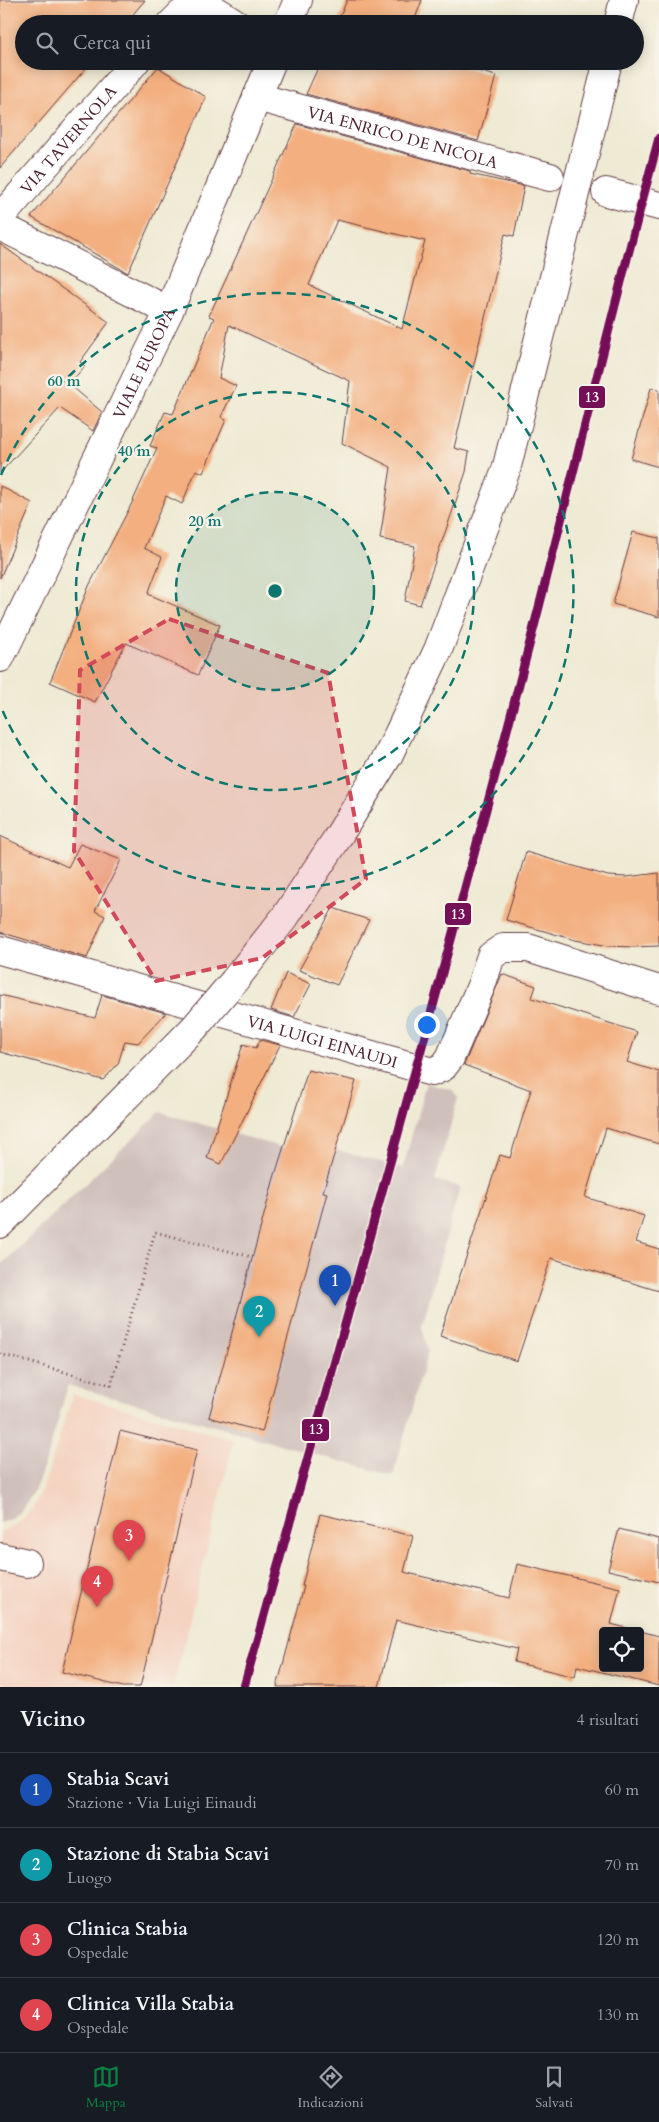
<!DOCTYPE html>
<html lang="it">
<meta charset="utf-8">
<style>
body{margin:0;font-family:Cardo,serif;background:#242831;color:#f1f3f6}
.controls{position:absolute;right:15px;bottom:15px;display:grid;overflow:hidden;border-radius:5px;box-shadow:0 2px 12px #0003}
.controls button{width:45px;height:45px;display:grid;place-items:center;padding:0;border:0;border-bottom:1px solid #363941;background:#171b24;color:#f1f3f6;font:25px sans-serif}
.you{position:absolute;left:426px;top:1024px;width:18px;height:18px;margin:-12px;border:4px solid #fff;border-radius:50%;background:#1a73e8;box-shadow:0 0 0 8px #1a73e833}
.badge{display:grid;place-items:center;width:32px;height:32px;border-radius:50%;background:#0b8043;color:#fff;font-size:16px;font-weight:700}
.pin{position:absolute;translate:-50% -41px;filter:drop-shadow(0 1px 2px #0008)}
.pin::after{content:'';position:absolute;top:26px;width:18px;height:15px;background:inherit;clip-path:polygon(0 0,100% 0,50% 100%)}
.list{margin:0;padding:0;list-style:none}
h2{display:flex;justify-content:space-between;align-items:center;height:65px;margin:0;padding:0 20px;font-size:21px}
h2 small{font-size:16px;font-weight:400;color:#9ea1a6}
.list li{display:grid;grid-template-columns:32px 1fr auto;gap:15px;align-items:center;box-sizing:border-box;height:75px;padding:0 20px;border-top:1px solid #363941}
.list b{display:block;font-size:19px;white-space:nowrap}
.list p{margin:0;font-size:16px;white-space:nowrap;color:#9ea1a6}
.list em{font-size:16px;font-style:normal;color:#9ea1a6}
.icon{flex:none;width:28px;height:28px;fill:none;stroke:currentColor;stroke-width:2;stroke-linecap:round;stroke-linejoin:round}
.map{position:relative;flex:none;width:659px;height:1687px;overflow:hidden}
.search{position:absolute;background:#171b24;box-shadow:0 2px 12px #0003;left:15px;right:15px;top:15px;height:55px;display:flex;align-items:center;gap:12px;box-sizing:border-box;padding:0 18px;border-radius:28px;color:#9ea1a6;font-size:19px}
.sheet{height:365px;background:#171b24}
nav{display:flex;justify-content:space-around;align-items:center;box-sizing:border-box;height:70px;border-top:1px solid #363941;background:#171b24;font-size:14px;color:#9ea1a6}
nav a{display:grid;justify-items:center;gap:2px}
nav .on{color:#0b8043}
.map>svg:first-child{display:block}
.built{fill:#f4d3c1}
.industrial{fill:#d0c0bc}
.building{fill:#f3af7f;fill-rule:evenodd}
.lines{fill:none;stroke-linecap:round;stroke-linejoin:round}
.minor-casing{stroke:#633d44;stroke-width:30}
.major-casing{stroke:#633d44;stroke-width:30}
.highway-casing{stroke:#633d44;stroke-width:30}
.path{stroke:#633d44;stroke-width:3;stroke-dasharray:1 4;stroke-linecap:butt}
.minor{stroke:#fff;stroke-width:28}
.major{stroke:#fff;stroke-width:28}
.highway{stroke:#fff;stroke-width:28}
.highway-bridge-casing{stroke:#633d44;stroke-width:30;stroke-linecap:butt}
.highway-bridge{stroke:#fff;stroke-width:28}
.rail-1-casing{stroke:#f7f3e8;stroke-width:12}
.rail-1{stroke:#751056;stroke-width:9}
.marked{fill:#d1495b;fill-opacity:0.2;stroke:#d1495b;stroke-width:4;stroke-dasharray:10 6;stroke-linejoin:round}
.ring{fill:none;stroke:#0f766e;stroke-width:2.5;stroke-dasharray:9 6}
.labels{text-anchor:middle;stroke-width:4.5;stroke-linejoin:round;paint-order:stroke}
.street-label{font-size:16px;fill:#4a1f2b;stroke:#f7f3e8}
.centre{fill:#0f766e;stroke:#f7f3e8;stroke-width:2.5}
.ring-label{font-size:15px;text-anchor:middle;font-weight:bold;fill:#0f766e;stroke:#f7f3e8;stroke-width:4.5;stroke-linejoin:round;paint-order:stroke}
.line-badge{stroke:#f7f3e8;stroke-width:2}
.badge-label{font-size:14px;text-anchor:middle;font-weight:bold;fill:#fff}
</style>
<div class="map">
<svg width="659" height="1687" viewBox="0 0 659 1687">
<rect width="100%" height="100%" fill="#f7f3e8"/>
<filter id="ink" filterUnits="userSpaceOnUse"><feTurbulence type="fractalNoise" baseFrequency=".02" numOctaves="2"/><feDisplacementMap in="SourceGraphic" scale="10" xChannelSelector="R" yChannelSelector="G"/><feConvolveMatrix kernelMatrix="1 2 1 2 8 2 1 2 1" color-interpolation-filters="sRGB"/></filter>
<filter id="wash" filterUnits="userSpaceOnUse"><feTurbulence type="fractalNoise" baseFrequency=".0096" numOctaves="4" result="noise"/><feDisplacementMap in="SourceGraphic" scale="20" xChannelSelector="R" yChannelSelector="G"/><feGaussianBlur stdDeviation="1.12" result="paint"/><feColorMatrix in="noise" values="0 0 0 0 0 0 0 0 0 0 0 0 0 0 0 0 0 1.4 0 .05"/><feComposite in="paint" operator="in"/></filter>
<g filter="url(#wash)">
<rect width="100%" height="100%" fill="#efead3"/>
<!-- built -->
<path class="built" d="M73,1394l161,46 -61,247h-153l-20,-5v-150l17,-7 15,-16 11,-20z"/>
<!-- industrial -->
<path class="industrial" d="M426,1083l26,7 6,8 -23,82 25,7 -38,139 6,25 -35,125 -325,-91 -20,70 -14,37 -13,19 -9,8 -12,4v-257l160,-154 169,49 4,-12 70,19z"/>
<g id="blocks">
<!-- building -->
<path class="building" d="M0,0h145l-20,24h-101v37h68l-92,107z
M347,0h75l-9,24h-76z
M321,61h121l54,15 -18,65 -172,-47z
M158,67l48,30 -78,176 -97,-56z
M297,124l173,47v3l54,12 -10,50 -9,-2 -51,214 15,4 -3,20 -46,133 -15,-4 10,-55 -35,-7 11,-72 -49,-24 8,-62 -121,-56 -10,53 17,8 -15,31 5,3 -23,53 -7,-3 -14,34 -16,-8 -22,52 18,9 -14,37 72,31 -22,50 -72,-32 -31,59 -45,-20 39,-96 42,-81 26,-57 -7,-2 15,-34 8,2 41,-96 -5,-2zM337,220l88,21 -23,88 -93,-44z
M0,244l109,78 -29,40 5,4 -16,18 33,28 -9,19 -33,-23 -60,65z
M651,388l8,1v78l-28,-8z
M0,486l32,17 -32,75z
M633,532l26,6v79l-46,-13z
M0,836l68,31 12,-23 41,16 -26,51 10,5 -18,42 -87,-26z
M526,852l82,24 18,1 33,-4v73l-26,1 -24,-1 -34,-6 -69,-20z
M333,908l36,12 -32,65 -38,-15z
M286,973l25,11 -17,33 -23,-7z
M502,974l34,12 -4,12 105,34 -10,30 32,10v72l-53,-16 -21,69 59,19 -8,26 23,7v42l-108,-33 -34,103 -77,-25 60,-181 10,3 21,-68 -67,-25z
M0,995l95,23 7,-23 64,18 -28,30 -13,-2 -7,23 -15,16 -103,-28z
M260,1040l20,5 -59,119 -14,-6 36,-114 13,4z
M308,1070l48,11 -33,111 4,1 -65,239 -53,-15 65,-239z
M120,1431l77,19 -57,237h-17l-61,-15z
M320,1514l93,22 -9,36 105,26 8,-34 103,24 -9,36 27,7h-35v37h37v-37l19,5v50l-82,-20 -2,11 -61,-15 3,-13 -121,-29 -17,67h-102l27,-101h-2z
M619,1529l40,10v43l-51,-12z"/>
</g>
</g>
<g filter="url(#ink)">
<use href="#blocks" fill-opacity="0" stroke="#633d44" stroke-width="1"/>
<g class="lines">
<!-- minor casing -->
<g class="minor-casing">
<g id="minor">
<path d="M171,24l10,-10 28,-8"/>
<path id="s1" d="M257,97l293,80"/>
<path d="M606,192l53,14"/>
<path id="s2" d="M0,218l136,-157"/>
<path d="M0,226l169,85"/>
<path id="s3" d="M0,950l432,122 11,-5 7,-9 31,-72 10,-30 12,-8h25l131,42"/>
<path d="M0,1557l27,6"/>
</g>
</g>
<!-- major casing -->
<g class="major-casing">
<g id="major">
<path d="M208,0l1,6 28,18"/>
<path d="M288,24l10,-24"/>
<path id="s4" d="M0,658l169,-347 103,-250"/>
</g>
</g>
<!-- highway casing -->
<g class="highway-casing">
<path id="highway" d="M618,24l6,-24
M234,981l51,-64 51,-77 52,-84 50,-106 68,-180 102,-409
M0,1224l194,-196"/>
</g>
<!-- path -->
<path class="path" d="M0,1354l111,31 44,-153 97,25"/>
<!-- minor -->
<use href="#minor" class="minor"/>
<!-- major -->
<use href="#major" class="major"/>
<!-- highway -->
<use href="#highway" class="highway"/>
<!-- highway-bridge casing -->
<g class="highway-bridge-casing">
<path id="highway-bridge" d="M194,1028l40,-47"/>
</g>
<!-- highway-bridge -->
<use href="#highway-bridge" class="highway-bridge"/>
<!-- rail-1 casing -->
<g class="rail-1-casing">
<path id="rail-1" d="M244,1687c95,-342 192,-683 281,-1026 46,-174 86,-349 134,-523"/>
</g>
<!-- rail-1 -->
<use href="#rail-1" class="rail-1"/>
</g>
</g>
<!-- marked area -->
<path class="marked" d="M169,619l159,54 38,206 -104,79 -106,23 -82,-130 6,-181z"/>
<!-- distance rings -->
<circle cx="275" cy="591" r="99" fill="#0f766e" fill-opacity=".12"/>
<g class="ring">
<circle cx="275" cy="591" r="99"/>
<circle cx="275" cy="591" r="199"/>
<path d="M1 475A298 298 0 1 1 1 707"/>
</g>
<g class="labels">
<!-- street labels -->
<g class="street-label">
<text dy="6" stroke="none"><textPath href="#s1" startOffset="151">VIA ENRICO DE NICOLA</textPath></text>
<text dy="6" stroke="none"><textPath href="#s2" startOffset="104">VIA TAVERNOLA</textPath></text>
<text dy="6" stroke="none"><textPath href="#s4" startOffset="328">VIALE EUROPA</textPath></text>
<text dy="6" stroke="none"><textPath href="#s3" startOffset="335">VIA LUIGI EINAUDI</textPath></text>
</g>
</g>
<circle cx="275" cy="591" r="8" class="centre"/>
<g class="ring-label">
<text x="64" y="386">60 m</text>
<text x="134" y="456">40 m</text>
<text x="205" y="526">20 m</text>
</g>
<g class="line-badge">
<rect x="578" y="385" width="28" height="24" rx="5" fill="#751056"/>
<rect x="444" y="902" width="28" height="24" rx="5" fill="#751056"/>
<rect x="301" y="1418" width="29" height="24" rx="5" fill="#751056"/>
</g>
<g class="badge-label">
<text x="592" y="402">13</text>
<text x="458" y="919">13</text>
<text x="316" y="1434">13</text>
</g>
</svg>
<div class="controls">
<button><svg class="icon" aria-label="locate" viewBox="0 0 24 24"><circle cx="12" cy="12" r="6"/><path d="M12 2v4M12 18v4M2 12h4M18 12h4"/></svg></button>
</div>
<div class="you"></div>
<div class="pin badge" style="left:335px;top:1306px;background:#1a4fb4">1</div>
<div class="pin badge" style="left:259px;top:1337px;background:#0f9aa8">2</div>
<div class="pin badge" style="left:129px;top:1561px;background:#e0444e">3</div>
<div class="pin badge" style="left:97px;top:1607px;background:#e0444e">4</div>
<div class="search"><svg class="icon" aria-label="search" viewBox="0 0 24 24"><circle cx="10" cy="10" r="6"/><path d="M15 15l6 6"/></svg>Cerca qui</div>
</div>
<section class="sheet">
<h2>Vicino<small>4 risultati</small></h2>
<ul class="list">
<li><span class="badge" style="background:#1a4fb4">1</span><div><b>Stabia Scavi</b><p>Stazione · Via Luigi Einaudi</p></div><em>60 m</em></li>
<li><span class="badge" style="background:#0f9aa8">2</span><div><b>Stazione di Stabia Scavi</b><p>Luogo</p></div><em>70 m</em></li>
<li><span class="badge" style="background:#e0444e">3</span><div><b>Clinica Stabia</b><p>Ospedale</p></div><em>120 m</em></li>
<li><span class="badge" style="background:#e0444e">4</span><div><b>Clinica Villa Stabia</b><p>Ospedale</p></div><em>130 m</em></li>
</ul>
</section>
<nav>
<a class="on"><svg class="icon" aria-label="map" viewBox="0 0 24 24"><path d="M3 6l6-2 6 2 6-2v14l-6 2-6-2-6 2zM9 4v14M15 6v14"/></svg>Mappa</a>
<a><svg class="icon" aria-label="directions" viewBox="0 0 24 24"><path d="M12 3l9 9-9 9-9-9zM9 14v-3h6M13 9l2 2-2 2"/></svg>Indicazioni</a>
<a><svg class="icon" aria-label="saved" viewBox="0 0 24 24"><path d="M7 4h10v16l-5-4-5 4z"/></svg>Salvati</a>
</nav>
